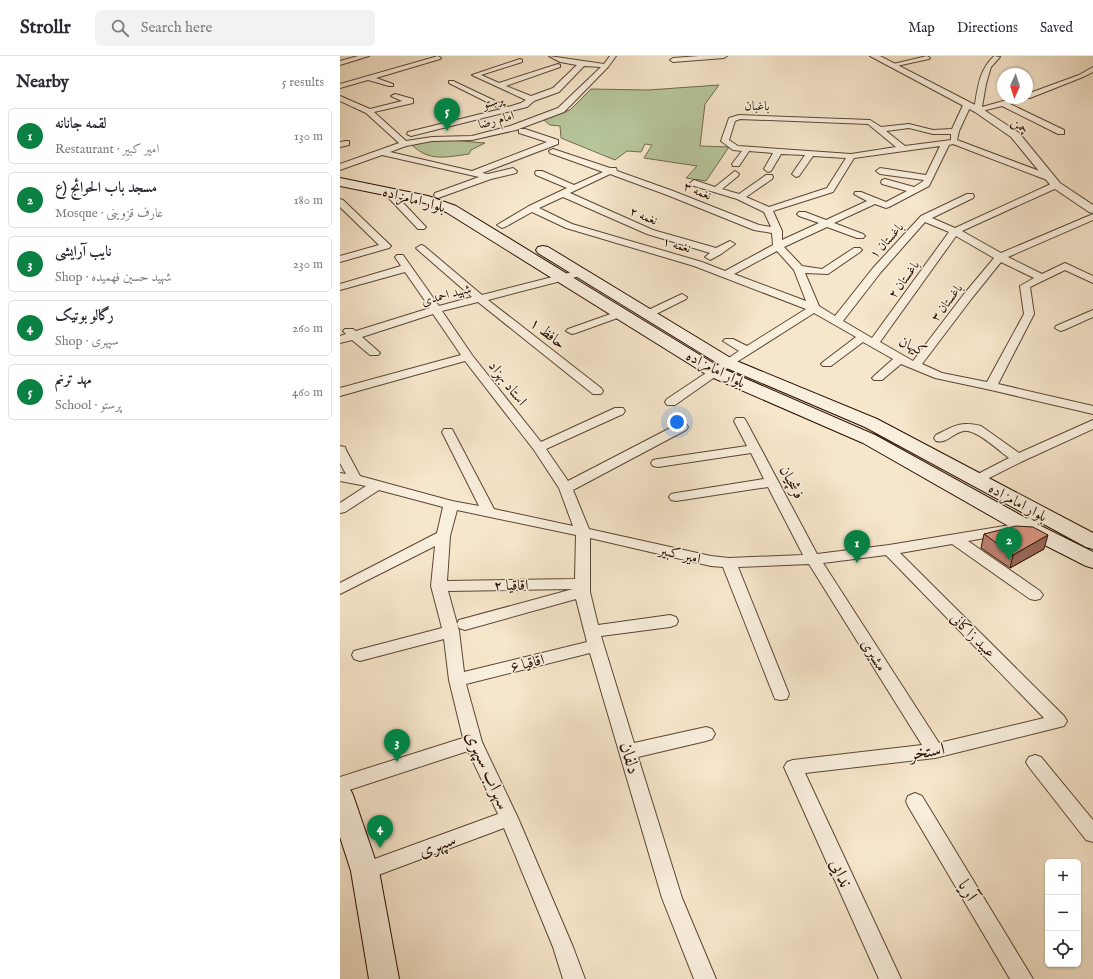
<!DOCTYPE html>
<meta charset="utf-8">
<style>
body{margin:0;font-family:"IM FELL English",Amiri,serif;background:#f2f2f3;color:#2b2b33}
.controls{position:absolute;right:12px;bottom:12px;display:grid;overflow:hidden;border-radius:6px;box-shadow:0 1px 3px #0004}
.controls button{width:36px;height:36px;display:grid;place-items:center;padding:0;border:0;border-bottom:1px solid #e1e1e2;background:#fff;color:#2b2b33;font:20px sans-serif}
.compass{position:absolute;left:657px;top:12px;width:36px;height:36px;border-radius:50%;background:#fff;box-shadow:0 1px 3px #0004;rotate:183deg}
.you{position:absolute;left:337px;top:366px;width:14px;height:14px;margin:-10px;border:3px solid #fff;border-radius:50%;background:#1a73e8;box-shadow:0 0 0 6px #1a73e833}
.badge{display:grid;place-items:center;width:26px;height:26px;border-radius:50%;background:#0b8043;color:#fff;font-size:13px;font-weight:700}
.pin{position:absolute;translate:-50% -33px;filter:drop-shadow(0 1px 2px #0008)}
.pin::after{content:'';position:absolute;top:21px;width:14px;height:12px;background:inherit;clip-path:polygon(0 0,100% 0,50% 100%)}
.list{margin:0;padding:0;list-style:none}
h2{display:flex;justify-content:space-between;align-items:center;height:52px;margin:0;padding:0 16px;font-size:17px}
h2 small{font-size:13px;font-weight:400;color:#7c7c81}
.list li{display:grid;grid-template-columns:26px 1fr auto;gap:12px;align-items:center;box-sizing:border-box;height:56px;margin:0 8px 8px;padding:0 8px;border:1px solid #e1e1e2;border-radius:6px}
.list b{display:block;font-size:15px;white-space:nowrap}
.list p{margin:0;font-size:13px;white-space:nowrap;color:#7c7c81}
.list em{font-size:13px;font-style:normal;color:#7c7c81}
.icon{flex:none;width:22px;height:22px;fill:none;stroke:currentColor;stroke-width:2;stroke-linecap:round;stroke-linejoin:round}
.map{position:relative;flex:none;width:753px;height:923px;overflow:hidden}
header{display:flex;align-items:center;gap:24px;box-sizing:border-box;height:56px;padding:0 20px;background:#fff;border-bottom:1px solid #e1e1e2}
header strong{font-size:19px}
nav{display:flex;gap:22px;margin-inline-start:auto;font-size:14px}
.search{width:280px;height:36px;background:#f2f2f3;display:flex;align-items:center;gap:10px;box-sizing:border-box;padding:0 14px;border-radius:6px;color:#7c7c81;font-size:15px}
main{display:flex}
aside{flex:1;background:#fff}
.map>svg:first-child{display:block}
.green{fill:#b7c69b;stroke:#706a4e}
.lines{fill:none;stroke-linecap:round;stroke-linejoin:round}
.minor-casing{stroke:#5c4533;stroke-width:2}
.tertiary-casing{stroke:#5c4533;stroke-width:2}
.secondary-casing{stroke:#290f00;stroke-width:2}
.minor{fill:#f9efdd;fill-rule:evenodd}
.tertiary{fill:#f9efdd;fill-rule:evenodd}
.secondary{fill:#f9efdd;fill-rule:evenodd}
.wall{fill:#bd7f70;stroke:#290f00}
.shaded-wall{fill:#9a685b;stroke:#290f00}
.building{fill:#dc9482;stroke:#290f00}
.labels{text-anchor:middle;stroke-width:3;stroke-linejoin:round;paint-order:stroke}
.far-street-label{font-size:13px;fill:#290f00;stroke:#f9efdd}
.street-label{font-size:15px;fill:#290f00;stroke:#f9efdd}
.near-street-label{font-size:18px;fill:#290f00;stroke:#f9efdd}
</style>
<header>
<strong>Strollr</strong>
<div class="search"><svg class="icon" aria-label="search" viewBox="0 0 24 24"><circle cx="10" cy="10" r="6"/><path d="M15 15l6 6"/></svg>Search here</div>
<nav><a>Map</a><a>Directions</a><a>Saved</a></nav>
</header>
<main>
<aside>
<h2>Nearby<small>5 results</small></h2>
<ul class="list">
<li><span class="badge">1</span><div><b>لقمه جانانه</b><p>Restaurant · امیر کبیر</p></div><em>130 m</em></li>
<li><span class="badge">2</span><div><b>مسجد باب الحوائج (ع</b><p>Mosque · عارف قزوینی</p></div><em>180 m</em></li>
<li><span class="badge">3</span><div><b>نایب آرایشی</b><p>Shop · شهید حسین فهمیده</p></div><em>230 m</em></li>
<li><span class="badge">4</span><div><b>رگالو بوتیک</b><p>Shop · سپهری</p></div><em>260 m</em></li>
<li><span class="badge">5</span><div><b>مهد ترنم</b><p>School · پرستو</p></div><em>460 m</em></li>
</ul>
</aside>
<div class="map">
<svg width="753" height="923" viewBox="0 0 753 923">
<rect width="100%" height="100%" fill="#f6e6cb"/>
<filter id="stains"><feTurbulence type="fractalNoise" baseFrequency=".005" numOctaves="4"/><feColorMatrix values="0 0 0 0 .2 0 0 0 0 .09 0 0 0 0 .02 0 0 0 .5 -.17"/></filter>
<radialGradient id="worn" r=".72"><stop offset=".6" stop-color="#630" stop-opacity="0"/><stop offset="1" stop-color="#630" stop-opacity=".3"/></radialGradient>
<!-- green -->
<path class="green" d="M379,29l-14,19 -5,42 29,1 -23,34 -20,-3 11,-12 -53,-8 8,-13 -7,-1 -4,8 -14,-1 -12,9 -54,-22 -1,-12 -10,-1 -6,-5 26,-10 21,-21 57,1z
M110,84l35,3 -14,7 -2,4c-22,3 -40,8 -57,-9l16,-4z"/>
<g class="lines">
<!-- minor casing -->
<g class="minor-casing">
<path id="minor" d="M18,0h11l-29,9v-4z
M98,0l3,2 -1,1 -64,19 17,6v2h-4l-21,-6 -28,8v-4z
M209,0l55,8 6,-8h6l-8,11 -44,45 -48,18 -44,10 -40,1 -26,5 -16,6 82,19 75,-29 -28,-9v-4h6l33,11v4l-76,29 6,1 25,-6 4,3 -1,2 -25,6 -53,19 -3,-1 -1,-2 1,-2 44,-16 -97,-22 -42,15v-6l59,-21 -33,-30 -26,-12v-5l30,13 32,-8 -11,-5 4,-2 18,5v4l-39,9 32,29 26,-4 40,-1 38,-10 48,-18 43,-41 -17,-1 -25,26 -25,9 -7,6 -116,29 -4,-2 1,-2 93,-23 -52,-26v-2h4l55,26 13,-4 5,-3 -54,-25 48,-16 2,1v2l-41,13 18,8 59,-19 2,1v2l-54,19 25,10 22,-8 24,-23 -17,-3z
M359,0h28l-3,2 -51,4 -3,-2 3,-2z
M587,0l3,2 -1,1 -37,8 -3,-2z
M654,0l6,1 -9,10 -5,17 -4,23 32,-9h12l-16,6 54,26v4h-6l-56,-28 -24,6h-3l-1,-2c4,-22 4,-38 20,-54z
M753,11v5l-10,5 -53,21h-4l1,-4 52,-19z
M624,47h6l1,2 -12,26 -2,9 96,36 1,2 -1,2h-6l-94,-36 -4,1 -20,41 -40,21 -3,1 -11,-4 -41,19 29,11 2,2 -2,2h-6l-30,-11 -43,20 18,19 20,3 32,-21h6l2,2 -2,2 -32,22 -23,-1 14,33 16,10 38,-48 48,-52 46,-22h6l1,2 -1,2 -41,20 23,10 98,-45h6l1,2 -1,2 -97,44 39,22 92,-39v6l-85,37 34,17 23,-11 28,13v7l-28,-13 -35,17 4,27 -36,70 95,22v8l-102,-24 -56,-12 -34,-14 -19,16h-8l-2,-2 2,-2 19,-17 -30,-17 -32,24h-8l-2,-2 2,-2 33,-25 -42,-24 -82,52 -57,40h-8l-2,-3 2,-3 72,-48 -16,-10 2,-2h8l14,7 59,-37 -112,-43 -128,-38 -34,-16 -27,15 -3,1 -5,-3 32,-19 38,-18 -31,-13 -1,-2 1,-2h6l32,14 29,-13 -53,-19 -1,-2 4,-2 57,19h6l1,3 56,20 86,34 12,2 -7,-15 -27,-13 -46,-14 -1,-2 4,-3 21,7 20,-16 4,3 -1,2 -16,13 17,5 27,-19h6l1,2 -1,2 -26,18 23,10 58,-19 19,-30 -33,-2 -14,20 -3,1 -4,-3 13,-19 -24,-1 -10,17 -3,1 -4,-3 9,-16 -24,-2 -10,15h-6l-1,-2 10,-13 -9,-1 -12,-9 8,-23 10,-3 131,5 11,7 28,-3 24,6 19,-1zM400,63l128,5 28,23 -45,7 -113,-8 -9,-6 6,-19zM569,72l24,6h18v6l-46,6 -19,-15zM600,90l-14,29 -46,-7 -4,3 4,3 44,6 -2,2 -8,5 -29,-8 -3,1 -1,2 1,2 25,7 -21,11 -25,-10h-6l-1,2 13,7 -41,19 -21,-8h-6l-2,2 2,2 20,7 -37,17v-9l-9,-20 60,-19 21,-34zM270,118l57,21 87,35 18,3 1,12 -48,26 -23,-9 -130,-38 -33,-16 24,-11 84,37 63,19 -5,4 5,3 11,-6 14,-10 -5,-3 -14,7 -63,-18 -83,-37zM585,166l24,10 -77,106 -29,-17 38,-49zM616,180l38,22 -30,36 -51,67 -33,-19zM437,195l17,19 12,31 -72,-27zM661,206l33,16 -14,8 4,28 -37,68 -45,-9 -20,-9 50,-66z
M6,85h3v4l-9,2v-5z
M47,132l3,1 34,36 2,2 -2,2h-6l-34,-36 -1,-2z
M0,143l3,1 46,44 2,2 -2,2 -49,14v-6l39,-11 -39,-38z
M81,189l3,1 58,49 98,-25 5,3 -1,2 -96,25 113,88 2,3 -2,3h-8l-115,-92 -36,9 30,44 69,87 74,-34h8l2,3 -2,3 -77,35 22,32 110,-57h8l2,3 -2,3 -113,60 16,39 122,27 18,2 74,-3 -35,-68 -92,14 -5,-1 -2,-3 2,-3 5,-1 88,-14 -13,-26 -93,14 -5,-1 -2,-3 2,-3 5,-1 89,-13 -13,-25 2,-3h8l2,3 71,133 72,-9 133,-22c7,-6 14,-14 24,-11l2,3 -17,15 -63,11 72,50 3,4 -3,4 -5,1 -5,-1 -78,-55 -52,9 164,163 3,5 -3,5 -129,32 -130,15 96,206h-22l-95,-212 3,-5 6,-2 129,-15 -113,-181 -71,3 51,127 -2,5 -6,1 -6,-1 -2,-5 -50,-127 -12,-1 -121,-28v54l8,33 72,-10 6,2 2,4 -2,4 -6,2 -69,9 33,107 72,-16 6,2 3,5 -3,5 -6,2 -68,16 44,141 34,81h-22l-32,-81 -72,-245 -124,31 16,58 36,76 55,129 12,32h-22l-10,-32 -49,-119 -139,52 -7,-3 -3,-6 3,-6 140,-51 -30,-63 -128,42v-16l123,-39 -14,-58 -5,-41 -84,22 -6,-2 -2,-4 2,-4 88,-23 -11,-42 4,-40 -95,48v-11l97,-50 6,-26 -64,-17 -34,22 -5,1v-10l26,-17 -26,-5v-8l6,1 -6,-11v-17l5,1 1,3 14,26 92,25 27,5 -37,-74 2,-3h8l42,80 79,17 -14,-38 -25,-38 -69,-89 -125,35v-8l121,-33 -28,-41 -71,23 16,14 2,2 -2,2h-8l-18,-15 -12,3v-7l6,-2 -3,-3 2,-2h8l3,2 74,-23 -25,-36 -65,18v-6l61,-18 -6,-9 2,-2h6l36,51 33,-9 -54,-47 -2,-2zM117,454l119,25 -1,44 -128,2 3,-45zM546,499l158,163 -105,25 -116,-180zM233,533l-114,31 -2,4 2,4 6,2 111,-31 11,43 -123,30 -5,-41 -11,-40z
M342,238l5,3 -1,2 -34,17 -4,1 -5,-3 1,-2z
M753,254v7l-29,13 -4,1 -5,-3 1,-2z
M279,255l4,1 1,2 -1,2 -47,17 -4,1 -6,-3 2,-2z
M753,364v9l-70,32 -46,23 -5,-1 -2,-3 2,-3 37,-19c-10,-7 -33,-29 -45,-27 -10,1 -17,13 -28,10l-2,-3 2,-3c18,-9 24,-14 45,-9l38,27z
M695,699l6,2 52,63v22l-7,-2 -57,-73 -3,-5 3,-5z
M575,737l7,3 111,183h-23l-102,-173 -2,-5 2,-5z"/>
</g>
<!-- tertiary casing -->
<g class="tertiary-casing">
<path id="tertiary" d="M530,0h10l101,52 38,25 41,50 33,22v8l-4,-1 -37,-25 -41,-50 -36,-25z"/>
</g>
<!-- secondary casing -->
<g class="secondary-casing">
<path id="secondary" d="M0,122l88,18 28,10 265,162 154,67 158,87 60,30v16l-7,-2 -67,-34 -156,-89 -154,-67 -263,-164 -21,-9 -85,-17z
M203,190l5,1 186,113 143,59 216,114v16l-7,-2 -221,-120 -143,-61 -184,-113 -2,-3 2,-3z
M0,728l9,3 4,8 26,76 20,108h-30l-18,-108 -11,-34z"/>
</g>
<!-- minor -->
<use href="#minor" class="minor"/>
<!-- tertiary -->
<use href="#tertiary" class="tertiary"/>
<!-- secondary -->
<use href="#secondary" class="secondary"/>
</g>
<!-- wall -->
<path class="wall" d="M644,478l60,15 -34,19 -29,-20z"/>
<!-- shaded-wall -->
<path class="shaded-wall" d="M708,479l-4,14 -34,19 3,-13z"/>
<!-- building -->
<path class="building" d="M676,470l17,1 15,8 -35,20 -29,-21z"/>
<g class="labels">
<!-- far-street labels -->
<g class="far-street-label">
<text transform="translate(153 45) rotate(-14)" y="5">پرستو</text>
<text transform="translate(417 49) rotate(1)" y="5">باغبان</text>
<text transform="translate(156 63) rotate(-15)" y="5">امام رضا</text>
<text transform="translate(681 69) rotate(41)" y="5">چمن</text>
<text transform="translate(358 134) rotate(22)" y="5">نغمه ۳</text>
<text transform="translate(304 159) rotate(22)" y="5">نغمه ۲</text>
<text transform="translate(546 184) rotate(-48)" y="5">باغستان ۱</text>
<text transform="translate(337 188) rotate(16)" y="5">نغمه ۱</text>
<text transform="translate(563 223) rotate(-54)" y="5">باغستان ۲</text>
<text transform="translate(106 238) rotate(-15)" y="5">شهید احمدی</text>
<text transform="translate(606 246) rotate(-53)" y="5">باغستان ۳</text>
</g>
<!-- street labels -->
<g class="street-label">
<text transform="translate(74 143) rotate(15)" y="5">بلوار امامزاده</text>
<text transform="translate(208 277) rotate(38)" y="5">حافظ ۱</text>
<text transform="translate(573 290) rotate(25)" y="5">کیهان</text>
<text transform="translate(376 313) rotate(27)" y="5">بلوار امامزاده</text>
<text transform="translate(168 327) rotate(52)" y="5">استاد بهزاد</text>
<text transform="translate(452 426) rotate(62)" y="5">فرشچیان</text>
<text transform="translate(678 446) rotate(29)" y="5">بلوار امامزاده</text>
<text transform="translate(340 498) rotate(13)" y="5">امیر کبیر</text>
<text transform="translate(171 529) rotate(-1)" y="5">اقاقیا ۲</text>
<text transform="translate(633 579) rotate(45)" y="5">عبید زاکانی</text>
<text transform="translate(534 599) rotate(58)" y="5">مشیری</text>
<text transform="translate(187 607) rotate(-14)" y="5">اقاقیا ۶</text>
</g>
<!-- near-street labels -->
<g class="near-street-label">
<text transform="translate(587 695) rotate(-9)" y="6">استخر</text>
<text transform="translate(290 702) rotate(73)" y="6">دلفان</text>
<text transform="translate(148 714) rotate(66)" y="6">سهراب سپهری</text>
<text transform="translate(97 789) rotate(-20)" y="6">سپهری</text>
<text transform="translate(501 817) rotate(66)" y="6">ندایی</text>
<text transform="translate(628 834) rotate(59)" y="6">آریا</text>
</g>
</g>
<rect width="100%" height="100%" filter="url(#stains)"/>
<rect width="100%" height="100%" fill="url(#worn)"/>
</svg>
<div class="controls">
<button>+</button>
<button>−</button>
<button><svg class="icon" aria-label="locate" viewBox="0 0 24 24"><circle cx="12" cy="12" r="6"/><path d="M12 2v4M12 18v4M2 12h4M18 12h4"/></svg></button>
</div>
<svg class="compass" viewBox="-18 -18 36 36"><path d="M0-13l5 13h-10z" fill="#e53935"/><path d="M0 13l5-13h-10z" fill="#7c7c81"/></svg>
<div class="you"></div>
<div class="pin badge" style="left:517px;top:507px">1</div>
<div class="pin badge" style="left:669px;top:504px">2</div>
<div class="pin badge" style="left:57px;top:706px">3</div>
<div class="pin badge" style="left:40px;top:792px">4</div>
<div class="pin badge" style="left:107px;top:75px">5</div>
</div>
</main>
